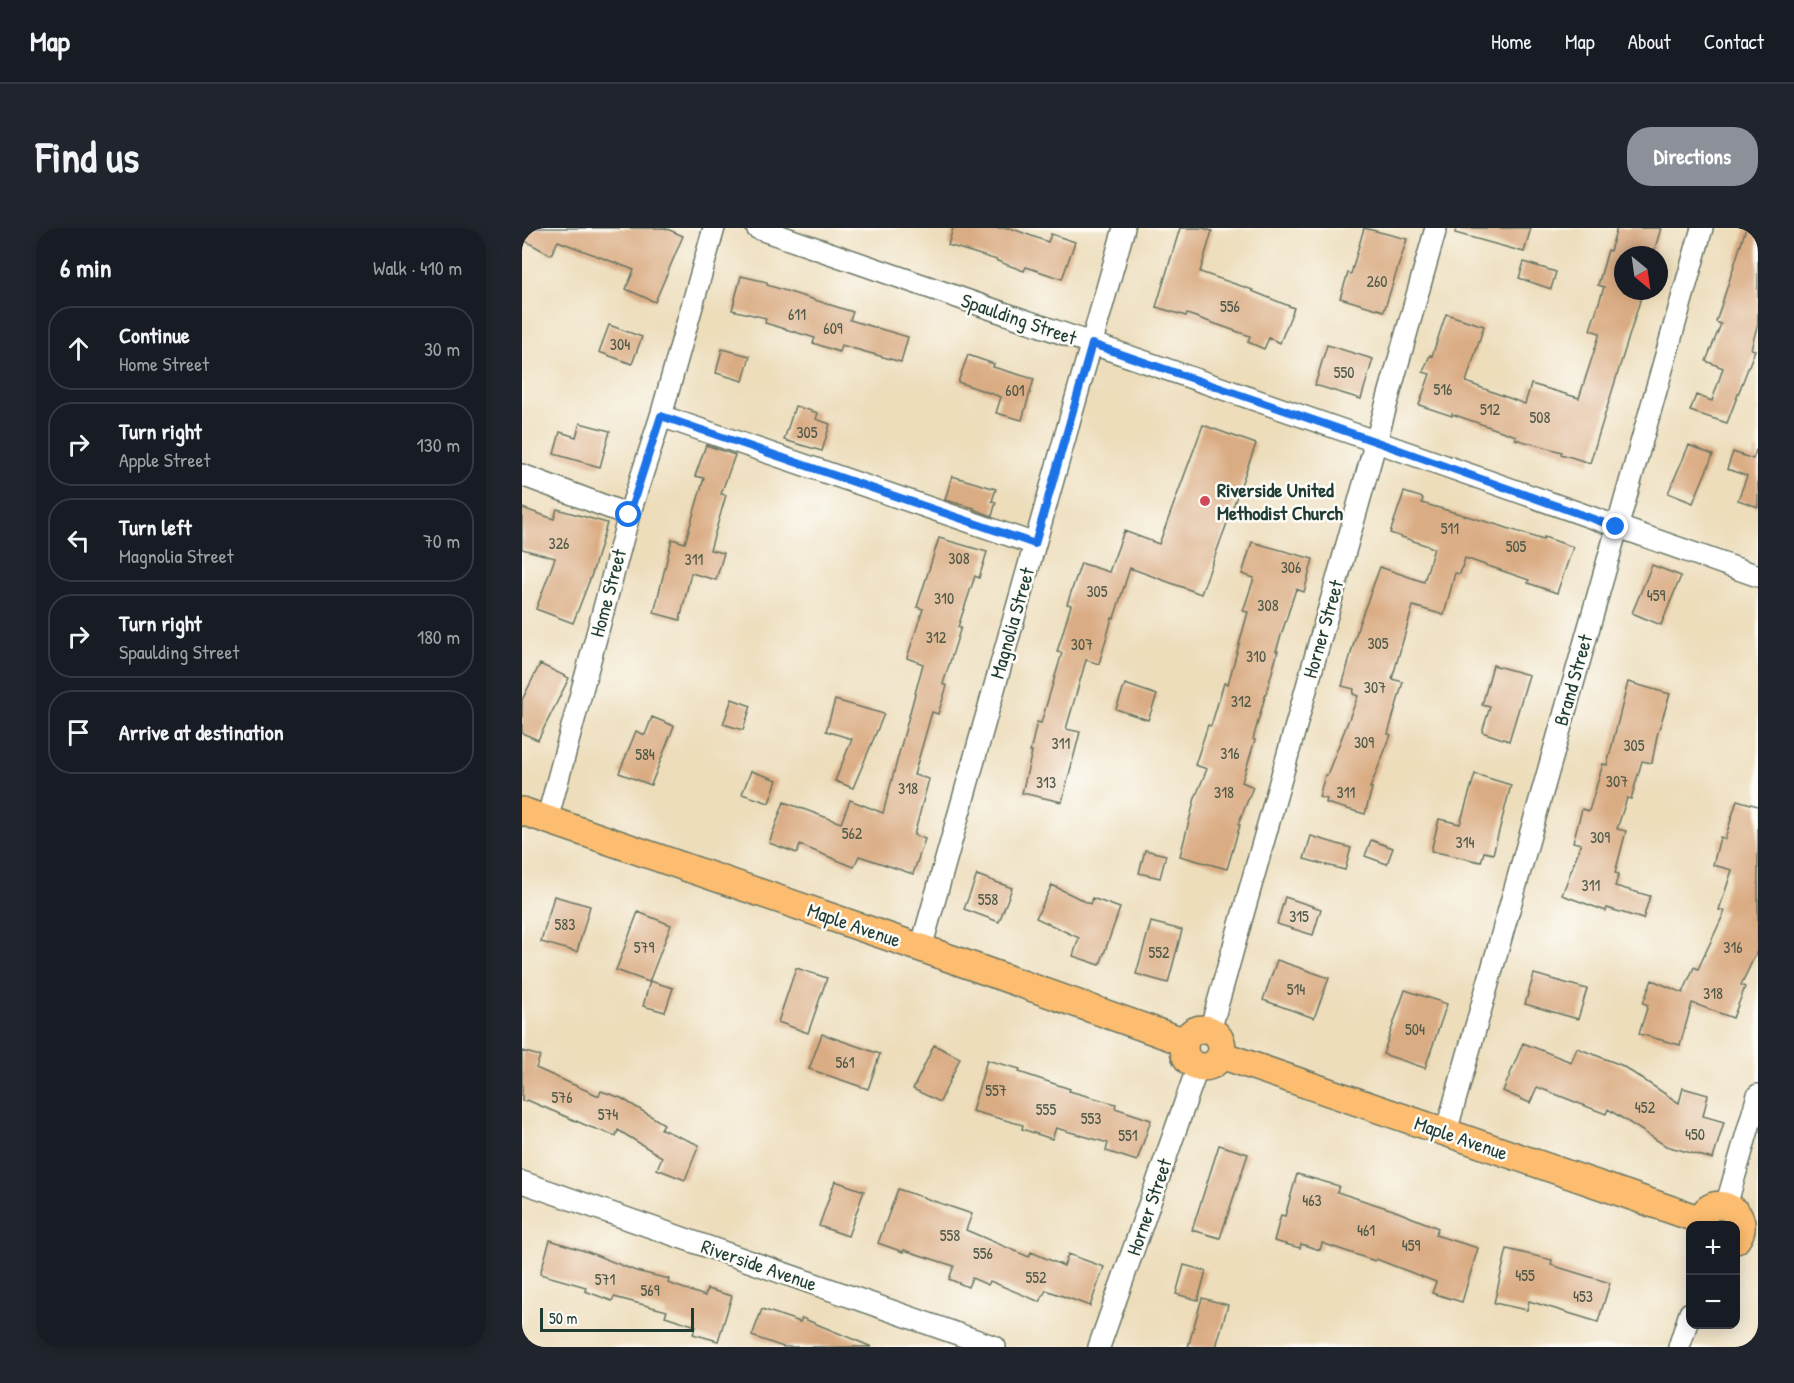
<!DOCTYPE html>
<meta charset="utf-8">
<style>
body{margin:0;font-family:"Patrick Hand",sans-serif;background:#20242c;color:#f1f3f6}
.controls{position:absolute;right:18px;bottom:18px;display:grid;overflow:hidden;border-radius:12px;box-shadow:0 3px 15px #0003}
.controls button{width:54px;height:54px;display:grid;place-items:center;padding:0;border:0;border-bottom:2px solid #363941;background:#171b24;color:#f1f3f6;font:30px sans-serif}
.compass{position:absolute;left:1092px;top:18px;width:54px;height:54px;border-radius:50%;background:#171b24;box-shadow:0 3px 15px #0003;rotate:151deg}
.scale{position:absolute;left:18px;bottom:15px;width:154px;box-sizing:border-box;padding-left:6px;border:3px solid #1f3d34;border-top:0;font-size:16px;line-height:21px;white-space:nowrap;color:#1f3d34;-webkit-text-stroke:4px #fdfcf7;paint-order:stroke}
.stop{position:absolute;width:18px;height:18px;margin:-14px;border:4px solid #1a73e8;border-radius:50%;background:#fff}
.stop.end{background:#1a73e8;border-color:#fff;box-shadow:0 2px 6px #0008}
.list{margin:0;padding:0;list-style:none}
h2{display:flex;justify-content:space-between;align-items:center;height:78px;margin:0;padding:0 24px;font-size:26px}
h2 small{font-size:20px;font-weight:400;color:#9ea1a6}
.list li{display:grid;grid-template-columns:39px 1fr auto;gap:18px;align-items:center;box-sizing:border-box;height:84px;margin:0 12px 12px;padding:0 12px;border:2px solid #363941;border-radius:24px}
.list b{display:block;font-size:22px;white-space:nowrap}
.list p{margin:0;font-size:20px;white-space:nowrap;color:#9ea1a6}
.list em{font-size:20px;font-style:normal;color:#9ea1a6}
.icon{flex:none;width:33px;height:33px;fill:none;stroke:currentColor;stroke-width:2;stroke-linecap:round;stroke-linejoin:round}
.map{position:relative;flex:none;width:1236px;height:1119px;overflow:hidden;border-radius:24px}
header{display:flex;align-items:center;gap:36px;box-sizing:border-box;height:84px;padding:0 30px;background:#171b24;border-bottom:2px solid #363941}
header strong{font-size:28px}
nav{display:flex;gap:33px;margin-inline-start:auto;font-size:21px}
.intro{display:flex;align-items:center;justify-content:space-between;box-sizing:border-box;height:144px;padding:0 36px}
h1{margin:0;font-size:42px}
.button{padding:15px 27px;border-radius:24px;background:#8c9099;color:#fff;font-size:21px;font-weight:700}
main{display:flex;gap:36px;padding:0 36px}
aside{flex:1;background:#171b24;border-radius:24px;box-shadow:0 3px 15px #0003}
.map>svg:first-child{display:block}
.building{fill:#daac83}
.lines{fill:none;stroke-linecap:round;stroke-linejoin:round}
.minor-casing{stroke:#677563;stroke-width:24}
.major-casing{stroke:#677563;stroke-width:30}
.minor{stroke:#fff;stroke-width:21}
.major{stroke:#fcbd6f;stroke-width:27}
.route{stroke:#1a73e8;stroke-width:8}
.poi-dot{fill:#d1495b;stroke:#fdfcf7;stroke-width:2}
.labels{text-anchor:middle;stroke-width:5;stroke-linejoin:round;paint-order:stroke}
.number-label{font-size:16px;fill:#4e5948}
.street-label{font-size:20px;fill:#1f3d34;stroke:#fdfcf7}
.poi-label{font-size:20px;font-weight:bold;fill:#1f3d34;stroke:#fdfcf7;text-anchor:start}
</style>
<header>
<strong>Map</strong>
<nav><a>Home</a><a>Map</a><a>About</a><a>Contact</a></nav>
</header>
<div class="intro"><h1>Find us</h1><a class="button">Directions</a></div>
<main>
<aside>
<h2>6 min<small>Walk · 410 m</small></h2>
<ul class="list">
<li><svg class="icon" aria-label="ahead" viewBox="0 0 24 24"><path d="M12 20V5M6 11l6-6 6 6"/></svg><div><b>Continue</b><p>Home Street</p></div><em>30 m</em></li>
<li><svg class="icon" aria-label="right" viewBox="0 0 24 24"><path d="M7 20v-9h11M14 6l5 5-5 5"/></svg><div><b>Turn right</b><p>Apple Street</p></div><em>130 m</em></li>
<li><svg class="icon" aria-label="left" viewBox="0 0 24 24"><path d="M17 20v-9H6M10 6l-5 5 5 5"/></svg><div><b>Turn left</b><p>Magnolia Street</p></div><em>70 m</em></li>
<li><svg class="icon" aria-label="right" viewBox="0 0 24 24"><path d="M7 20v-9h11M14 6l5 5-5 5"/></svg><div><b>Turn right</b><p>Spaulding Street</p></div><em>180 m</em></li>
<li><svg class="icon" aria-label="arrive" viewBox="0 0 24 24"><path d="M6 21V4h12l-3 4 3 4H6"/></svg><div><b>Arrive at destination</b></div></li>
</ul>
</aside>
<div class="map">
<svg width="1236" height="1119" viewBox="0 0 1236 1119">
<rect width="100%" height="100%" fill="#fdfcf7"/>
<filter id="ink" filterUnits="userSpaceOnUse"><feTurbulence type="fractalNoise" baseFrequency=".0167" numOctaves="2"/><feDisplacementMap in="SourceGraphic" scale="12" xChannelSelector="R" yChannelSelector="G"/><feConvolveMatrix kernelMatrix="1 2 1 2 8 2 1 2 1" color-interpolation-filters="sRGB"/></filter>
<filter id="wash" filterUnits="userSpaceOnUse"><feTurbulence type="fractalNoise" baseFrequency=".008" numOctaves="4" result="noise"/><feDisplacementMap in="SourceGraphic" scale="24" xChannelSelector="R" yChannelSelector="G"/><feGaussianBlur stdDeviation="1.35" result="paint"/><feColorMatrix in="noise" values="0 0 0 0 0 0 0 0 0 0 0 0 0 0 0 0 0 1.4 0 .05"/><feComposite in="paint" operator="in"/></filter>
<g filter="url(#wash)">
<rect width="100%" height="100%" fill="#edddbb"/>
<g id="blocks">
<!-- building -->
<path class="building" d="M7,0h136l18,8 -28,66 -29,-13 8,-19 -76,-29 -7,14 -26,-14 6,-11z
M431,0h57l38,14 3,-8 24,8 -13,37 -36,-12 -2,4 -27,-10v-1l-49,-15z
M658,0h23l9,3 -12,41 53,18 -1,1 42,17 -14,35 -11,-5 -5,11 -16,-7 2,-6 -63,-22 -1,2 -30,-9z
M842,0l43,11 -23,72 -44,-13 8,-25 3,1z
M934,0h75l-7,24 -69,-19z
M1095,0h44l-8,27h-30v36h20l-53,172 -29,-9 1,-2 -47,-13 1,-3 -64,-22v2l-33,-11 11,-31 -7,-2 7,-17 2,1 14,-42 38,12 -18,56 59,22 6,-20 48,14 21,-65 -10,-3 14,-43 -6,-2 10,-35 2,1z
M1224,0h12v95l-7,26 4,1 -28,73 -37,-12 6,-16 16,6 11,-33 -17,-7 15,-37 -5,-2z
M1002,34l32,10 -5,17 -32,-11z
M219,48l26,6v3l86,27 -3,8 58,17 -7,25 -60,-17 -2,7 -26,-9 2,-5 -50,-15 1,-5 -34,-8z
M87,97l33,12 -10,27 -33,-12z
M805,117l46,14 -12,40 -46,-14z
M200,121l28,7 -7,25 -27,-8z
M446,127l26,9 -1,3 41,12 -12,41 -26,-7 5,-16 -43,-15z
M273,178l23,7 -2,6 14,5 -8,27 -38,-11z
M58,195l30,8 -10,36 -46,-13 6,-22 16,5z
M681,197l53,19 -55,150 -71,-26 -16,50h-2l-13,46 -13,-4 -20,69 14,3 -18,70 -40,-9 10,-41h-2l7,-30 4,1 21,-70 -5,-1 14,-47 -4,-1 14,-41 28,9 15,-41 35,13z
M184,217l29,10 -14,39 5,1 -16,55 14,3 -8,27 -25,-7 -11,47 -26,-7 18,-74 13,4 19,-65 -9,-2z
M1167,217l24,10 -20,48 -25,-10z
M1234,222h2v57l-20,-7 9,-24 -20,-7 6,-17 20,7z
M430,248l44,13 -4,12 4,1 -4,14 -19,-7 1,-1 -29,-8z
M882,264l19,6 -1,5 79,23 42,14 1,-3 29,10 -16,46 -29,-10 1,-3 -64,-22 -5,16 -5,-1 -11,42 -31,-9 -21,73 11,3 -15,52 3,1 -21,53h2l-7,26 -39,-11 1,-4 -8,-2 6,-22h2l31,-79 -5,-2 1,-5 -12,-3 17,-62 21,-57 44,15 10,-34 -44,-15z
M0,280l32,11 3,-10 50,14 -15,51 -19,49 -37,-14 19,-51 -33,-9z
M417,310l48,14 -8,26 -4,-2 -17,51h3l-18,57 4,2 -9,28 -6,-2 -18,63 15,4 -15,56 11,4 -12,35 -54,-18 -5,11 -54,-22 -3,8 -28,-10 15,-41 57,21 9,-23 33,13 40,-149 -16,-6 16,-49 -6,-2z
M730,314l61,17 -9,33 -8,-3 -20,62h2l-25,88 2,1 -13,42 11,5 -15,38h2l-13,44 -47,-13 15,-58 12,-29 -12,-4 13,-40 3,1 13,-43 4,1 20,-72 -5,-1 11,-33 -12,-4z
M1130,337l29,11 -20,49 -29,-12z
M18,436l29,14 -31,62 -16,-7v-33z
M971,437l36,10 -20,66 -27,-9 8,-25 -8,-2z
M1106,454l42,12 -13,42 -5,27 -10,-2 -11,38 -4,-1 -10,31 9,2 -11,42 4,1 -4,12 35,10 -7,23 -36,-11 -1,3 -44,-16 19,-51 -8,-2 9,-33 7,2 14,-47 4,1z
M603,456l32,11 -9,25 -32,-11z
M210,471l19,7 -8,24 -20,-6z
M313,472l49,14 -31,74 -18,-7 17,-42 -26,-8z
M130,489l22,9 -23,59 -32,-12 17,-42 9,4z
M229,543l26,9 -8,23 -27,-9z
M953,546l36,11 -18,69 -9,-2 -3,10 -50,-11 8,-32 21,5z
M1215,572l21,6v143l-17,36 4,2 -12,31 -41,-15 -12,42 -41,-11 9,-29 -5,-2 9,-23 31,13 11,-26 4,2 27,-58 -6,-1 13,-40 -19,-5 7,-28 5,2z
M789,608l40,12 -6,22 -41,-11z
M849,612l22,8 -6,16 -22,-8z
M623,622l21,5 -6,23 -21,-5z
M455,647l35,13 -13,34 -35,-13z
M530,657l38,19 2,-6 28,10 -20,57 -27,-9 6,-18 -43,-20z
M32,668l36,10 -13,46 -36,-10z
M763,669l36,12 -8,26 -36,-11z
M116,684l33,13 -22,57 -33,-12z
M629,694l31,8 -14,53 -32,-9z
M755,732l52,18 -15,40 -51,-18z
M274,740l31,10 -19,55 -30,-11z
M1012,746l53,15 -9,30 -53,-15z
M128,753l23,7 -8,24 -22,-6z
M883,762l42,14 -22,64 -42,-14z
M300,806l58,20 -12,35 -59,-20z
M1001,815l48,19 6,-14 44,17 58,38 4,-15 25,7 -5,21 21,6 -11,37 -47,-13 -58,-37 -2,5 -69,-27 -7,16 -27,-12z
M412,817l26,13 -20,44 -27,-13z
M0,823l18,5 -4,12 63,28 2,-5 20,7 43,26 -3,5 38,16 -14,35 -28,-11 5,-12 -44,-27 -2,6 -26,-9 -63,-27 -1,1h-4z
M465,832l33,9 -1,3 51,17 -1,2 47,13 -1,4 36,12 -14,41 -31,-10 2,-8 -52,-15 -4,11 -30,-10 1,-4 -51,-14z
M697,917l29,9 -28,84 -28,-8z
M775,946l42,12 -2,6 56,18 45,18 -3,7 43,13 -16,54 -30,-9 4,-11 -60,-23 -1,2 -53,-18 -2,7 -19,-6 -1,4 -26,-7 7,-26 4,1z
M313,953l29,10 -16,45 -29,-10z
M376,961l74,25 -6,16 63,27 2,-5 33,14 4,-12 36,13 -14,39 -44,-16 -6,12 -50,-21 -2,4 -16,-7 -4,9 -19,-8 5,-13 -50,-16 -1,2 -25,-9z
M28,1012l38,12 48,19 33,8 -1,4 37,13 2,-7 25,7 -14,45 -25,-7 3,-8 -31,-10 2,-5 -53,-14 -2,4 -27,-10 1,-4 -46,-13z
M985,1021l45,11 -1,5 59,18 -12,39 -69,-21 -2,9 -33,-7z
M662,1037l22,6 -8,29 -22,-6z
M680,1070l26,7 -12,42h-28z
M240,1081l38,13 2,-4 70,29h-89l-31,-11z"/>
</g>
</g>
<g filter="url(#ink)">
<use href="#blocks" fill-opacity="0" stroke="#677563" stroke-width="1.5"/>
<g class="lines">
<!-- minor casing -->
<g class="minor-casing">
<path id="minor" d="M235,0l620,214 381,134
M139,188l374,128
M0,247l107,40
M25,592l82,-305 32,-99 53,-188
M399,720l203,-720
M688,803l226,-803
M924,904l256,-904
M0,954l473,165
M1204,978l32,-111
M577,1119l99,-281
M1157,1119l11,-34"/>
</g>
<!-- major casing -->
<g class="major-casing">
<path id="major" d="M0,583l399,137 264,94
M662 820a19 19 0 1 1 38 0a19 19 0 1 1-38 0Z
M699,827l480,165
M1179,998c2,-39 57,-16 35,14"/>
</g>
<!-- minor -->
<use href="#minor" class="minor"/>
<!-- major -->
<use href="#major" class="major"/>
</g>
</g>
<g class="lines" filter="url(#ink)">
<!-- route -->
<path class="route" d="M107,287l32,-99 374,128 57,-200 285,98 239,85"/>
</g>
<!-- markers -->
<circle class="poi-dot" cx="683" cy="273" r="6"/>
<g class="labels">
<!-- number labels -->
<g class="number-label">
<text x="855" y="59">260</text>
<text x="708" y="84">556</text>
<text x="275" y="92">611</text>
<text x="311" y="106">609</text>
<text x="98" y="122">304</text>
<text x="822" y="150">550</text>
<text x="921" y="167">516</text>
<text x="493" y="168">601</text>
<text x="968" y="187">512</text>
<text x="1018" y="195">508</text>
<text x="285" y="210">305</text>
<text x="928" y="306">511</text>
<text x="37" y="321">326</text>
<text x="994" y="324">505</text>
<text x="437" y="336">308</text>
<text x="172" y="337">311</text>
<text x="769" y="345">306</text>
<text x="575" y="369">305</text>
<text x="1134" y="373">459</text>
<text x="422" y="376">310</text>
<text x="746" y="383">308</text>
<text x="414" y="415">312</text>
<text x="856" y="421">305</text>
<text x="560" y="422">307</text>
<text x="734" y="434">310</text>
<text x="853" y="465">307</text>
<text x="719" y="479">312</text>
<text x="842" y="520">309</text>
<text x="539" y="521">311</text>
<text x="1112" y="523">305</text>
<text x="708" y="531">316</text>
<text x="123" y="532">584</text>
<text x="1095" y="559">307</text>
<text x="524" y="560">313</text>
<text x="386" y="566">318</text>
<text x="702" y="570">318</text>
<text x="824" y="570">311</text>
<text x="330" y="611">562</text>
<text x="1078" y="615">309</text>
<text x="943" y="620">314</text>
<text x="1069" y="663">311</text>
<text x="466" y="677">558</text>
<text x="777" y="694">315</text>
<text x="43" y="702">583</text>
<text x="122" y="725">579</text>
<text x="1211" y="725">316</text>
<text x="637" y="730">552</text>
<text x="774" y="767">514</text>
<text x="1191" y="771">318</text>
<text x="893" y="807">504</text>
<text x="323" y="840">561</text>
<text x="474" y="868">557</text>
<text x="40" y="875">576</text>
<text x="1123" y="885">452</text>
<text x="524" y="887">555</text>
<text x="86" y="892">574</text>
<text x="569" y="896">553</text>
<text x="1173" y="912">450</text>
<text x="606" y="913">551</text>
<text x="790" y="978">463</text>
<text x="844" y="1008">461</text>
<text x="428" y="1013">558</text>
<text x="889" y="1023">459</text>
<text x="461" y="1031">556</text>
<text x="1003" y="1053">455</text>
<text x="514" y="1055">552</text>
<text x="83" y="1057">571</text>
<text x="128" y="1068">569</text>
<text x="1061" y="1074">453</text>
</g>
<!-- street labels -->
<g class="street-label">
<text transform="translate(497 91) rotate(19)" y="7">Spaulding Street</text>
<text transform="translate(86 365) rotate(-75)" y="7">Home Street</text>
<text transform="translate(490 395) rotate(-74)" y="7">Magnolia Street</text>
<text transform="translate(801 401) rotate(-74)" y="7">Horner Street</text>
<text transform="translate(1051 452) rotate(-74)" y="7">Brand Street</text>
<text transform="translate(332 697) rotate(19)" y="7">Maple Avenue</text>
<text transform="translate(939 910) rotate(19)" y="7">Maple Avenue</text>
<text transform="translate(627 979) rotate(-71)" y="7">Horner Street</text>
<text transform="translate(237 1037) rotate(19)" y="7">Riverside Avenue</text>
</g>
<!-- poi labels -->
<g class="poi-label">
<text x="695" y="269">Riverside United<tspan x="695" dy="23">Methodist Church</tspan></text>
</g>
</g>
</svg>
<div class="controls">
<button>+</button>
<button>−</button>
</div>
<svg class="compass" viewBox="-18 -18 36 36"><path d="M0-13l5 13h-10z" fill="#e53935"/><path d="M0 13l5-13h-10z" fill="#9ea1a6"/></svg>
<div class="scale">50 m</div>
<div class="stop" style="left:107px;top:287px"></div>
<div class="stop end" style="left:1094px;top:299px"></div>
</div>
</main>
